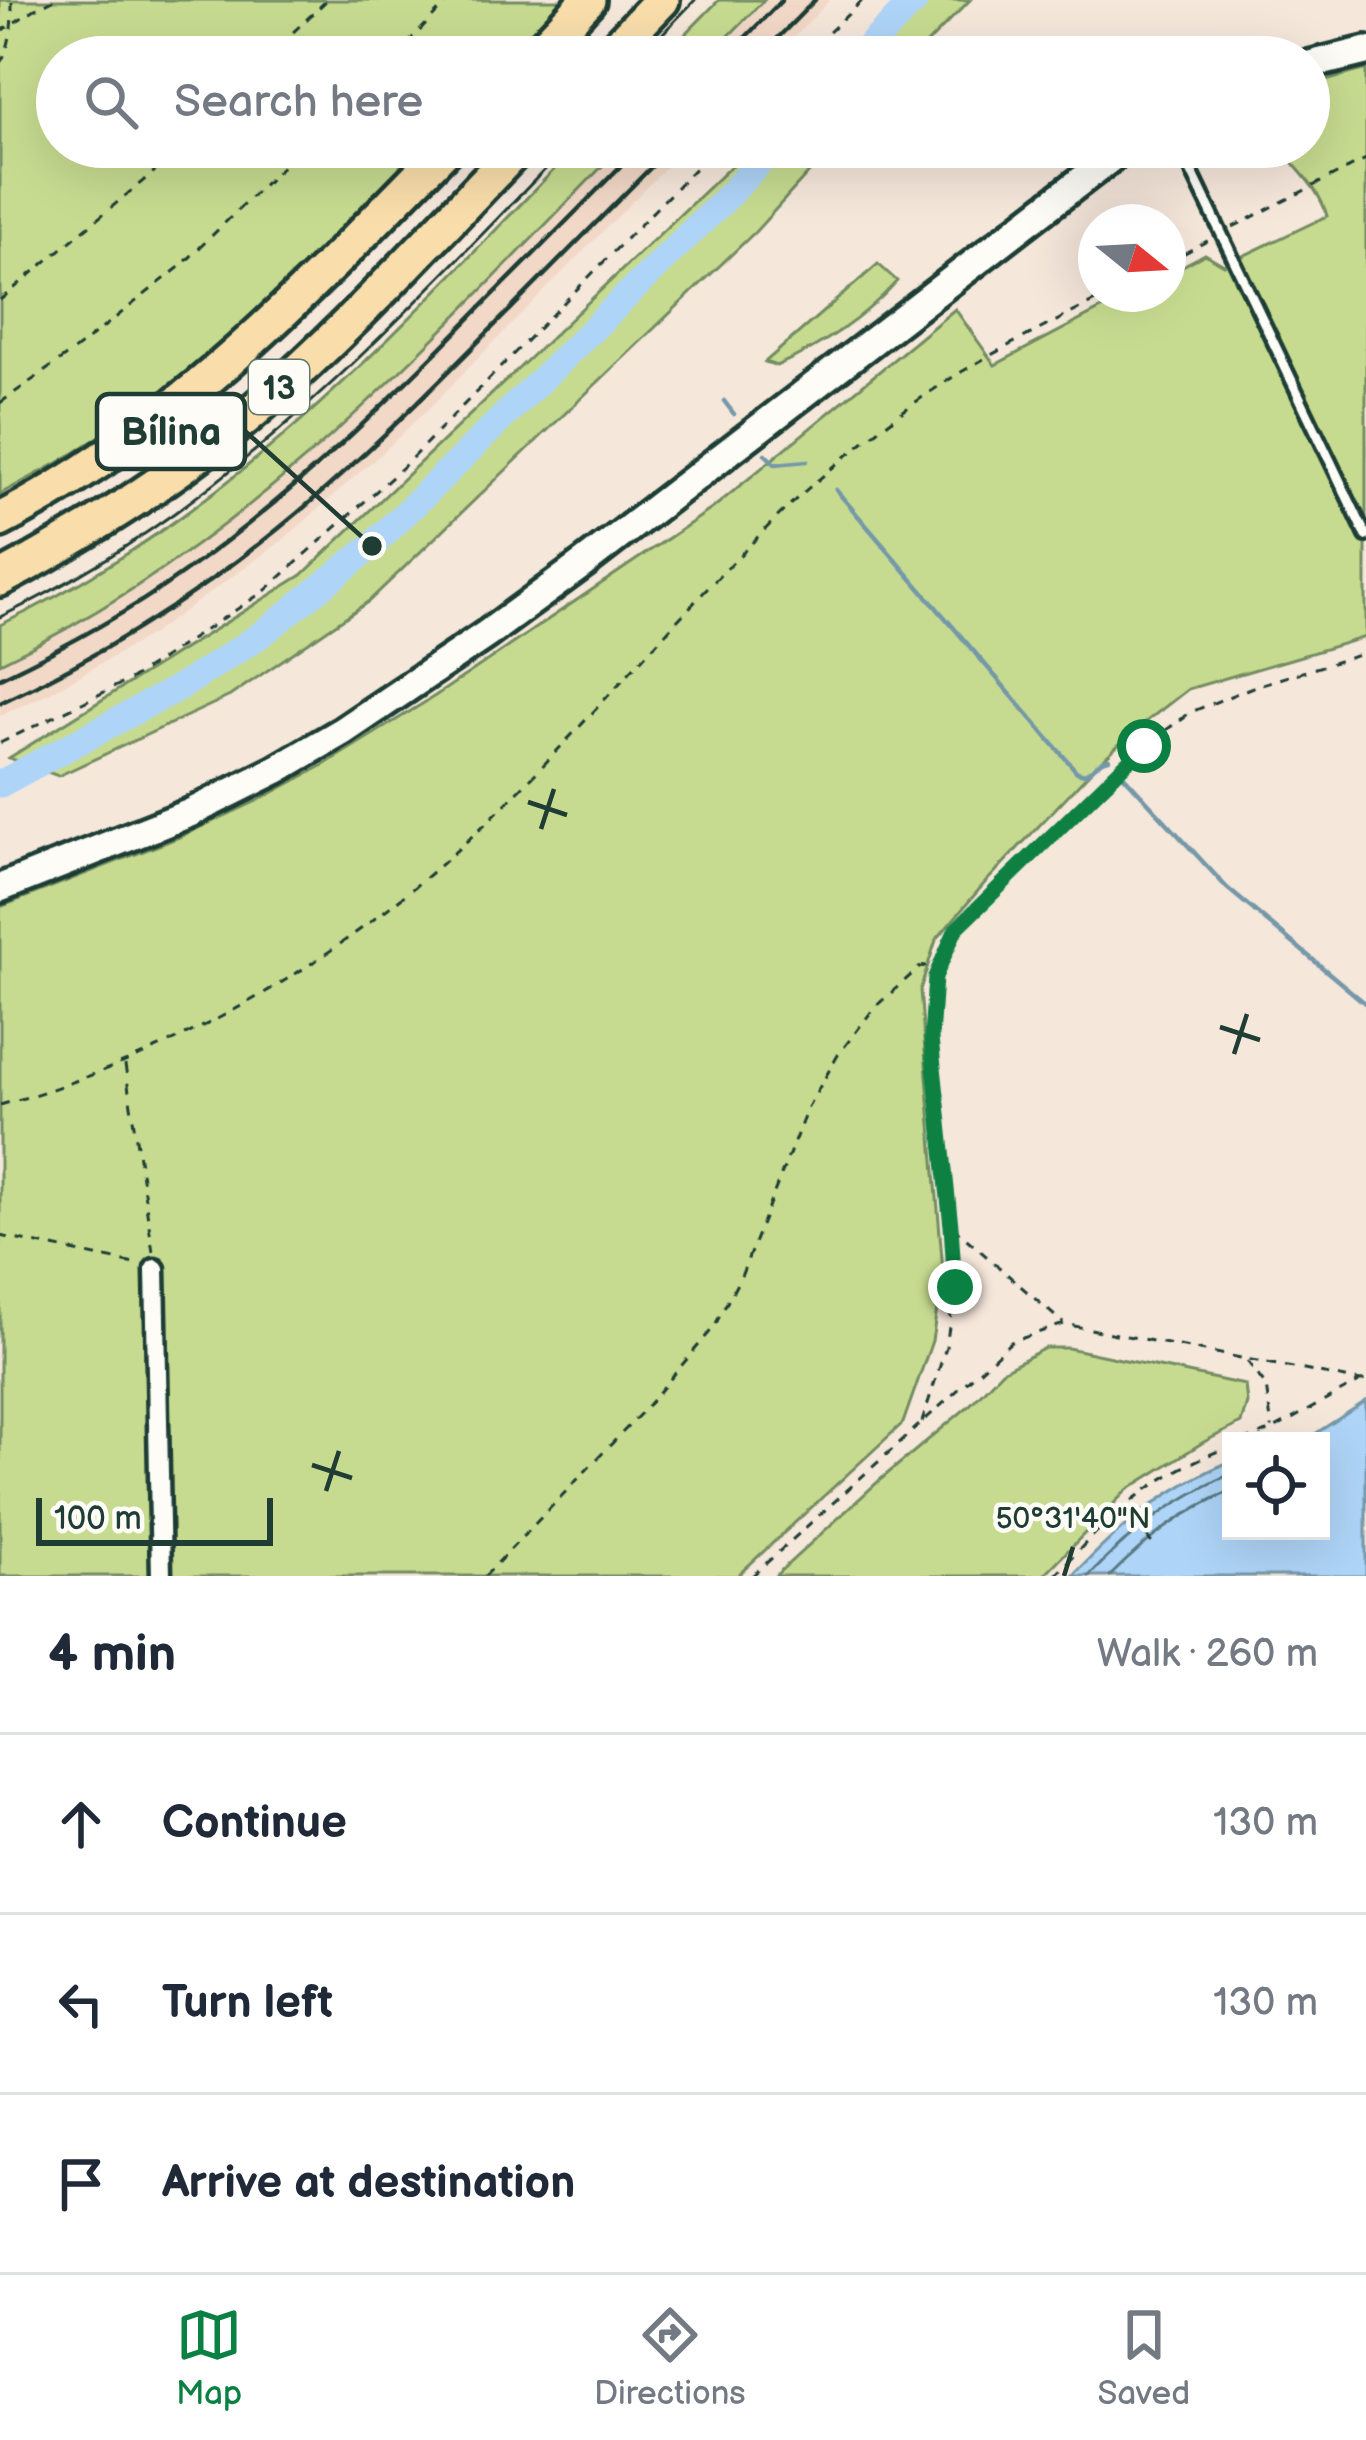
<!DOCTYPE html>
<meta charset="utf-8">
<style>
body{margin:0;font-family:"Balsamiq Sans",sans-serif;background:#f2f2f3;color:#1f2937}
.controls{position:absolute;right:36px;bottom:36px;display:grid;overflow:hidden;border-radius:0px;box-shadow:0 12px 48px #0002}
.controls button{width:108px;height:108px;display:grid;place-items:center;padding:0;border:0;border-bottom:3px solid #e0e1e3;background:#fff;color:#1f2937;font:60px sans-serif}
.compass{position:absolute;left:1078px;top:204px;width:108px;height:108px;border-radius:50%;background:#fff;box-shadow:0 12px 48px #0002;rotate:108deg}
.scale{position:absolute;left:36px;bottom:30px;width:237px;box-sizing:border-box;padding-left:12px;border:6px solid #1f3d34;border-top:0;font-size:33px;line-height:42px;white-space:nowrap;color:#1f3d34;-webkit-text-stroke:9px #fdfcf7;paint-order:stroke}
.stop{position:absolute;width:36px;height:36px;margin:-27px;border:9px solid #0b8043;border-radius:50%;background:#fff}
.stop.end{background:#0b8043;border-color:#fff;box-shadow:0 3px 12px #0008}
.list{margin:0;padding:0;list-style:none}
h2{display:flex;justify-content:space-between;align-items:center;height:156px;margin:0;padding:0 48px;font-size:51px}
h2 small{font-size:39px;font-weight:400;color:#747a83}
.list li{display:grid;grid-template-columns:78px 1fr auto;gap:36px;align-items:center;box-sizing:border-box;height:180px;padding:0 48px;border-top:3px solid #e0e1e3}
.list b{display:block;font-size:45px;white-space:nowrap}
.list em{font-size:39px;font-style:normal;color:#747a83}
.icon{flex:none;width:66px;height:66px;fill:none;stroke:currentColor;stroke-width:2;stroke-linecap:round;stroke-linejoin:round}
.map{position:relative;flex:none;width:1366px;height:1576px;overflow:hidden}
.search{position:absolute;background:#fff;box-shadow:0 12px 48px #0002;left:36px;right:36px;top:36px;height:132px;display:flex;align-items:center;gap:30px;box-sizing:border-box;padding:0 42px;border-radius:66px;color:#747a83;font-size:45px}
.sheet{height:696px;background:#fff}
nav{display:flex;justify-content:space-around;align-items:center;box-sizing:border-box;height:168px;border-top:3px solid #e0e1e3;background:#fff;font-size:33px;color:#747a83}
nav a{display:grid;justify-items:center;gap:6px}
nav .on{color:#0b8043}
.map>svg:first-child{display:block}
.built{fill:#f2d8c7}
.green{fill:#c7db90;stroke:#738c62;stroke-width:3}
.water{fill:#aed4f7;stroke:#7598a9;stroke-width:3}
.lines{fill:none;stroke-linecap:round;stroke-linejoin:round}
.shore{stroke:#587982;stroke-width:3}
.stream{stroke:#7598a9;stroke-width:4.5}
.river{stroke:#aed4f7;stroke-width:27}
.lane-casing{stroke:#1f3d34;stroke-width:18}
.street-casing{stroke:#1f3d34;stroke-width:27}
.secondary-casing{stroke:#1f3d34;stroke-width:36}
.highway-casing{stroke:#1f3d34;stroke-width:42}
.path{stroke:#1f3d34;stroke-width:3;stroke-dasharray:9 9;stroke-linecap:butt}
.lane{stroke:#fdfcf7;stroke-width:9}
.street{stroke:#fdfcf7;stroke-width:18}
.secondary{stroke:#fdfcf7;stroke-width:27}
.highway{stroke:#f9deab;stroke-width:33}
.tram{stroke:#1f3d34;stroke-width:3}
.rail{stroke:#1f3d34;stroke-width:4.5}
.route{stroke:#0b8043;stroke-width:15}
.ticks{fill:none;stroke:#1f3d34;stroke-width:4.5}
.labels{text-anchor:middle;stroke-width:9;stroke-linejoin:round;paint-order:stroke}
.shield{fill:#fdfcf7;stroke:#62766e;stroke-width:3}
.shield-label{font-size:33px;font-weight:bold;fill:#1f3d34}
.ticks-label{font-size:30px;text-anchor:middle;fill:#1f3d34;stroke:#fdfcf7;stroke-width:9;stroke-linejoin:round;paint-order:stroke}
.leader{fill:none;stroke:#1f3d34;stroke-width:4.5}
.callout-dot{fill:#1f3d34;stroke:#fdfcf7;stroke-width:4.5}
.callout{fill:#fdfcf7;stroke:#1f3d34;stroke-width:4.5}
.callout-label{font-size:39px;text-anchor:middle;font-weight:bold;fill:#1f3d34}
</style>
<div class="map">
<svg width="1366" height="1576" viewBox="0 0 1366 1576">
<rect width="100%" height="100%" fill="#f6e7db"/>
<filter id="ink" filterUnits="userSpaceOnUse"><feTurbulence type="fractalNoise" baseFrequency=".00833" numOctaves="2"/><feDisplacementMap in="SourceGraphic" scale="24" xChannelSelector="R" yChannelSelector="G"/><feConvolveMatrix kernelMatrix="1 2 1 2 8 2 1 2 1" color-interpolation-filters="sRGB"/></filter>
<g filter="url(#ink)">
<!-- built -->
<path class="built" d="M764,0h66l-55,57h-67z
M621,147h65l-252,256 -51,49 -100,88 -132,95 -104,59 -47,22v-53l73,-37 52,-30 176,-132 100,-94z"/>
<!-- green -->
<path class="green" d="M0,0h571l-54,57h-460v90h374l-112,112 -151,133 -105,68 -63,34z
M719,0h45l-56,57h-45z
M902,0h68l-56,57h-71z
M1366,69v568l-178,52 -59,46 -40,38 -106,112 -47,55 -16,50 23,281 -11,70 -29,82 -166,153h-737v-669l179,-70 78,-36 65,-35 113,-70 278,-188 242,-199 40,56 135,-71h38v-20l37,-20 19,11 103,-49c-8,-29 -30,-45 -47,-69h29v-61z
M576,147h45c-192,196 -368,396 -621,516v-38c237,-113 397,-294 576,-478z
M751,147h81l-76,84 -387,370 -139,95 -172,80 -49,-18 293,-183z
M878,264l19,17c-33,37 -75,65 -121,85l-11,-4z
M1045,1348h23l177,37 2,18 -6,20 -39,20 -75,47 -84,86h-268l105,-96 90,-75 32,-34z"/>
<!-- water -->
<path class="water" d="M1366,1401v175h-293c49,-52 92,-87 158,-115v70h90v-90h-17z"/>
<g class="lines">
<!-- shore -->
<path class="shore" d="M1089,1576c41,-44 87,-78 142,-102
M1110,1576c36,-36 74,-66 121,-85"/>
<!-- stream -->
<path class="stream" d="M724,401l10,13
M765,454l10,10 32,-3
M836,490l241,282 8,2 17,-13 7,-2
M1123,775l104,113 139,116"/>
<!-- river -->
<path class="river" d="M858,57l58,-57
M0,784l187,-101 75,-49 110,-88 356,-350 46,-49"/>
<!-- lane casing -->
<g class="lane-casing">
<path id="lane" d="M1180,147l186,389"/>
</g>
<!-- street casing -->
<g class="street-casing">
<path id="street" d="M155,1269l6,307"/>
</g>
<!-- secondary casing -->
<g class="secondary-casing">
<path id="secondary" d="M1309,65l57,-14
M0,888l190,-75 86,-43 67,-39 144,-97 97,-71 541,-416"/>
</g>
<!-- highway casing -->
<g class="highway-casing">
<path id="highway" d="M534,57l54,-57
M607,57l55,-57
M0,520c176,-90 310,-233 447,-373
M0,579c85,-45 164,-95 238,-155 101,-84 190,-183 281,-277"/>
</g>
<!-- path -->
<path class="path" d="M0,32l35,-23 18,-9
M267,57l60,-57
M395,57l54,-57
M803,57l60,-57
M0,63c12,-18 12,-42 12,-63
M1233,227l133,-68
M1168,262l41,-22
M0,300l184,-153
M0,403l76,-54 106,-84 120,-118
M0,743l131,-64 135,-89 137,-123 313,-320
M125,1065l28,187
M0,1105c211,-60 377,-167 528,-324 74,-76 143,-157 218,-232 21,-21 42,-44 65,-63 48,-41 98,-83 152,-115 47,-28 97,-51 145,-77
M953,1227l110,96
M0,1236l139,29
M1247,1361l19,25 6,42
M922,1422l24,-75 9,-60 -4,-62 -20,-186 4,-62 21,-48 188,-183 47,-34 64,-26 111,-33
M1243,1441l29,-11 87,-48
M1126,1506l27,39
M485,1576l159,-166 70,-83 28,-53 65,-165 31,-54 37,-48 44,-39 21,-8
M752,1576l259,-234 53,-18 297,57 5,-1
M1055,1576c56,-62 96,-100 176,-130"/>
<!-- lane -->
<use href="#lane" class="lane"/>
<!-- street -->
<use href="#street" class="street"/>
<!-- secondary -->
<use href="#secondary" class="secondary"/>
<!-- highway -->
<use href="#highway" class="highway"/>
<!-- tram -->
<path class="tram" d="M640,57l55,-57
M0,617c230,-109 392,-291 567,-470"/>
<!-- rail -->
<path class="rail" d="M726,57l56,-57
M759,57l56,-57
M0,678c63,-30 126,-64 183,-105 111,-78 207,-173 301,-269 52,-52 104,-104 155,-157
M0,703c99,-46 193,-105 278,-174 76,-61 144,-131 213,-200 60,-61 120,-121 180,-182"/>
</g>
</g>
<g class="lines" filter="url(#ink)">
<!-- route -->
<path class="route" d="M955,1287l-4,-61 -20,-187 4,-62 21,-48 188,-183"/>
</g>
<!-- ticks -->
<path class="ticks" d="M528,802l39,13M541,829l13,-40M1220,1027l40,13M1234,1054l13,-40M312,1465l40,13M326,1491l13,-40M1064,1576l9,-29"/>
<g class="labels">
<!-- shield labels -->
<rect class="shield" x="249" y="360" width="60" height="54" rx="9"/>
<g class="shield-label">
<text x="279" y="399">13</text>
</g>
</g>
<g class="ticks-label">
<text x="1073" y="1528">50°31'40"N</text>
</g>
<!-- callouts -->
<path class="leader" d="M372 546L245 431"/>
<circle class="callout-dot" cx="372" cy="546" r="12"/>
<rect class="callout" x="97" y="394" width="148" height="75" rx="12"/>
<g class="callout-label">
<text x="171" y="445">Bílina</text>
</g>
</svg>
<div class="controls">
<button><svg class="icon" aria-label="locate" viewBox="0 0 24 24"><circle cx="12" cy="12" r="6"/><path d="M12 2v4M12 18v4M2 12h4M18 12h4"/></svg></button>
</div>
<svg class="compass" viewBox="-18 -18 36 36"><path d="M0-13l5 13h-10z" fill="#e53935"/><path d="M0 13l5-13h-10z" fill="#747a83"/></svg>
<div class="scale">100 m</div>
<div class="stop" style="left:1144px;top:746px"></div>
<div class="stop end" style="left:955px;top:1287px"></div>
<div class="search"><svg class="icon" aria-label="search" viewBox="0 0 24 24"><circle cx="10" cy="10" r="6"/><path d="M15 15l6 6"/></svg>Search here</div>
</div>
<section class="sheet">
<h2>4 min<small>Walk · 260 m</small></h2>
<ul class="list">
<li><svg class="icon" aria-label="ahead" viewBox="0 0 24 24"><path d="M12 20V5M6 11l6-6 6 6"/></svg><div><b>Continue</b></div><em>130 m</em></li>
<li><svg class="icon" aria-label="left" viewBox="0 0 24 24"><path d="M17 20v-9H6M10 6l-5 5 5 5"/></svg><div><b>Turn left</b></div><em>130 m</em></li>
<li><svg class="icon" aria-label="arrive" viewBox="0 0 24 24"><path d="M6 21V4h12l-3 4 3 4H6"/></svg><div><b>Arrive at destination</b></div></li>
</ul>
</section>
<nav>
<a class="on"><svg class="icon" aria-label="map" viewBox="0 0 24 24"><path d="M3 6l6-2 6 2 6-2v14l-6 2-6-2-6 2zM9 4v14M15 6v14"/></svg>Map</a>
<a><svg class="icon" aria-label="directions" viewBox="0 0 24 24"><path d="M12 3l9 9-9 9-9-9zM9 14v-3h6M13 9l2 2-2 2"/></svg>Directions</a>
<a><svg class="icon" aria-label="saved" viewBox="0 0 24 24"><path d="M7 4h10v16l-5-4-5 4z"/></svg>Saved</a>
</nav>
